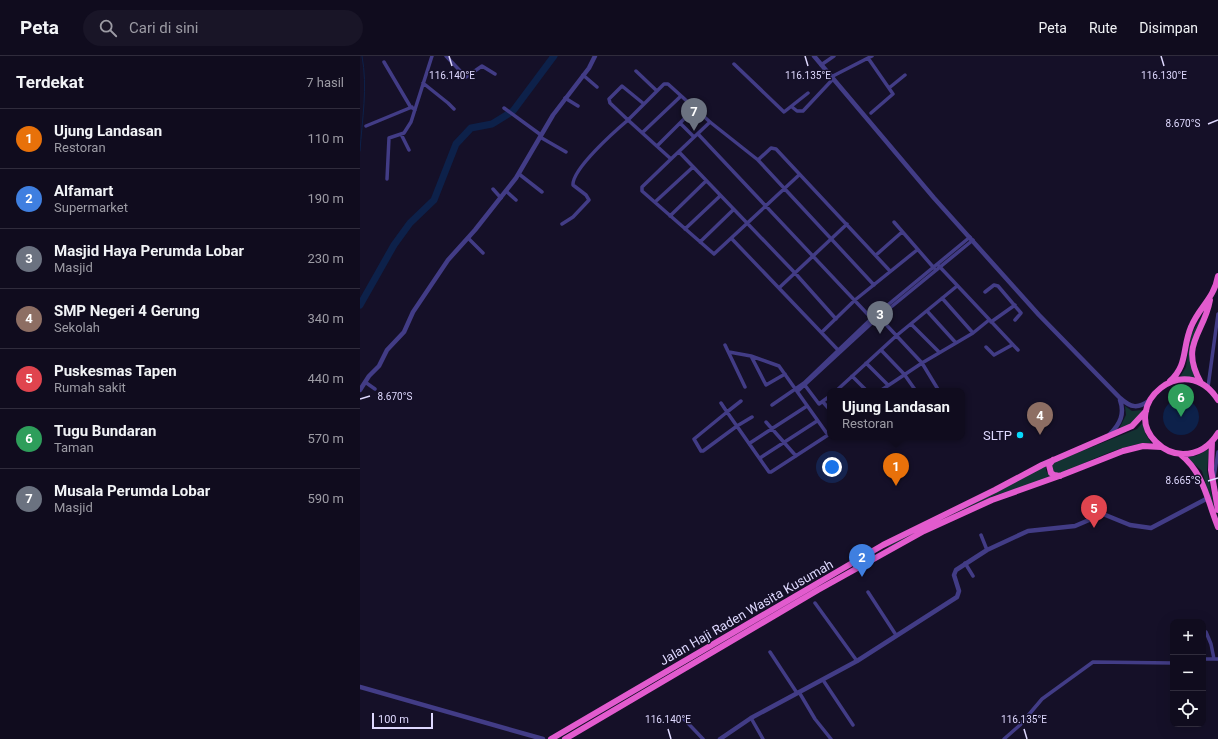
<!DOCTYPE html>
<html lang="id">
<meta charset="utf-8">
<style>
body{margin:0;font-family:Roboto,sans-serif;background:#191527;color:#f1f3f6}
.controls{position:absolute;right:12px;bottom:12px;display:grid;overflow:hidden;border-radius:8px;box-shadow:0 4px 16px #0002}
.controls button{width:36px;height:36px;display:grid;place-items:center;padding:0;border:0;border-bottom:1px solid #302c3c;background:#100c1e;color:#f1f3f6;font:20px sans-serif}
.scale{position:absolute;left:12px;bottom:10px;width:61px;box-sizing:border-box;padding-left:4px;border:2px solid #ded8fe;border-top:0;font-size:11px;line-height:14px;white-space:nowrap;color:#ded8fe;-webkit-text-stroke:3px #151028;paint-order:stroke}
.you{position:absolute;left:472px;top:411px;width:14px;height:14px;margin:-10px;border:3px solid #fff;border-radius:50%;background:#1a73e8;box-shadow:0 0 0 6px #1a73e833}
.badge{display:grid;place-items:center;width:26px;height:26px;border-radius:50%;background:#07dafb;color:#fff;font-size:13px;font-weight:700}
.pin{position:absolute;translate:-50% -33px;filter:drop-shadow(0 1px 2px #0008)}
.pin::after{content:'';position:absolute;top:21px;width:14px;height:12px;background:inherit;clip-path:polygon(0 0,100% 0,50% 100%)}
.popup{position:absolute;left:467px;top:332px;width:138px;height:52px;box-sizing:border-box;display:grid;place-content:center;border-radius:8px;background:#100c1e;filter:drop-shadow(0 1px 3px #0005);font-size:13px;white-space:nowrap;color:#9c9ba4}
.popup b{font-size:15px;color:#f1f3f6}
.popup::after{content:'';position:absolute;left:50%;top:100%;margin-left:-8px;border:8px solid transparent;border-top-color:#100c1e}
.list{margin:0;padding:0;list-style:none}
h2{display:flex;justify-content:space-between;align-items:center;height:52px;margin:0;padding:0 16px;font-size:17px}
h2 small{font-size:13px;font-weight:400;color:#9c9ba4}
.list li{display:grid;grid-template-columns:26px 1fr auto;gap:12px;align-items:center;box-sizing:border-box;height:60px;padding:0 16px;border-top:1px solid #302c3c}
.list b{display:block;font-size:15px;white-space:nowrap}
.list p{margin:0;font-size:13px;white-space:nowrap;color:#9c9ba4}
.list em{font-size:13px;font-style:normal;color:#9c9ba4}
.icon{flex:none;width:22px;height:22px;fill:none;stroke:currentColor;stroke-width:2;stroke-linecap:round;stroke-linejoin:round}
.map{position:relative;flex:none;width:858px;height:683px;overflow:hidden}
header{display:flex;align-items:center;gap:24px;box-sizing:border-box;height:56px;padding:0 20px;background:#100c1e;border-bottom:1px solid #302c3c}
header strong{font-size:19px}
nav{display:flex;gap:22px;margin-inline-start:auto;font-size:14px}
.search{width:280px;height:36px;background:#191527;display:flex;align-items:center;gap:10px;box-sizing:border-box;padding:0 14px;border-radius:22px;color:#9c9ba4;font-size:15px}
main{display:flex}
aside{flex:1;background:#100c1e}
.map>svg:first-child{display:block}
.green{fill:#133232}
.water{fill:#0d214a}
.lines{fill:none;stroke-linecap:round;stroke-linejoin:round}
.stream{stroke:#0d214a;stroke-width:1}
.river{stroke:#0d214a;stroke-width:7}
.minor{stroke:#423c86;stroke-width:3.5}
.tertiary{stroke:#423c86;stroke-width:4.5}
.trunk{stroke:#e25bce;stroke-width:6}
.ticks{fill:none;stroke:#ded8fe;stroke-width:1.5}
.poi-dot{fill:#07dafb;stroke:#151028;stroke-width:1.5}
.labels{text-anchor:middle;stroke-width:3;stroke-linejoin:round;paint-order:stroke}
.poi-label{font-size:13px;fill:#ded8fe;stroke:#151028;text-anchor:end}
.street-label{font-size:13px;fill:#ded8fe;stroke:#151028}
.ticks-label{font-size:10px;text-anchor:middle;fill:#ded8fe;stroke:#151028;stroke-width:3;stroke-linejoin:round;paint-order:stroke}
</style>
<header>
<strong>Peta</strong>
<div class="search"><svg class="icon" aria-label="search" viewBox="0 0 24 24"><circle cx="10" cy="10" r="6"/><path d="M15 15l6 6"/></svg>Cari di sini</div>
<nav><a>Peta</a><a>Rute</a><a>Disimpan</a></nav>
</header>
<main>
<aside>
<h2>Terdekat<small>7 hasil</small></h2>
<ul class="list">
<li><span class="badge" style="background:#e8710a">1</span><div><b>Ujung Landasan</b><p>Restoran</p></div><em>110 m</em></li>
<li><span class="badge" style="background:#3f7fe0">2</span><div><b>Alfamart</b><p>Supermarket</p></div><em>190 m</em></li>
<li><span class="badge" style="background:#6b7280">3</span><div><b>Masjid Haya Perumda Lobar</b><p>Masjid</p></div><em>230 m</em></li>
<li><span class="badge" style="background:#8d6e63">4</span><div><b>SMP Negeri 4 Gerung</b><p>Sekolah</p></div><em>340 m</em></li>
<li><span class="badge" style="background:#e0444e">5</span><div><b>Puskesmas Tapen</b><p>Rumah sakit</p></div><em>440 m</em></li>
<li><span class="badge" style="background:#2e9e5b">6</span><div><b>Tugu Bundaran</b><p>Taman</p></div><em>570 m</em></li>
<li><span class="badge" style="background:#6b7280">7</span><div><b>Musala Perumda Lobar</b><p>Masjid</p></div><em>590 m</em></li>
</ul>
</aside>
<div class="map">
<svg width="858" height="683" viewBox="0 0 858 683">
<rect width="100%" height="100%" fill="#151028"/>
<!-- green -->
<path class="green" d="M845,254c-9,22 -21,45 -10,68l-15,-1 6,-10 5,-32z
M765,350l7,5 10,-1 -5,12 -19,9 8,-16z
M784,365l1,12 6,10c-30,0 -66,21 -94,32l-7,-7 2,-5 85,-34z
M849,393l-2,22 8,41h-1l-12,-41 -16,-14 10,-1z
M686,408v7l6,6 -59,19 -53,24 -51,27 -1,-1z"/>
<!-- water -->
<path class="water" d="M803 361a18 18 0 1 1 36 0a18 18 0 1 1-36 0Z"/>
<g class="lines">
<!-- stream -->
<path class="stream" d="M0,95c2,-31 8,-64 2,-95"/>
<!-- river -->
<path class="river" d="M0,249l34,-60 16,-22 24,-23 22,-56 15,-16 21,-4 21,-13 41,-55"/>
<!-- minor -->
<path class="minor" d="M86,0l20,21 16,-11 13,8
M508,2l25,36 -22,19
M24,6l26,44 5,4
M374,8l50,48 24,-19
M461,9l13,-9
M276,15l21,20
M223,19l14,12
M471,21l41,-21
M63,27l25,20 6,6
M529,32l16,-13
M205,42l13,8
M432,51l5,4h6l30,-32
M144,52l37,27
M350,66l-39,37 -43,-39 36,-36h4l42,38 48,38 116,125
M320,67l14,14
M6,70l46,-19
M283,76l38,-36
M41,78l8,16
M338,78l176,187
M180,81l26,15
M297,90l38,-38
M319,96l116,121 41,46
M311,103l-29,28v4l72,63 85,-79
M398,104l13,-12 5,1 114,122
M159,118l23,18
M27,123l2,-41 15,-5 7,-11 21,-66
M133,133l8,9
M146,135l10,9
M295,146l38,-35
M310,160l36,-35
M534,166l40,46
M202,168l11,-7 16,-17 -3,-5 -13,-10c-1,-16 42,-54 55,-65l-18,-17 -1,-4 13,-13 22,18
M325,173l35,-33
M108,182l15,15
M372,183l107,112
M340,186l33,-32
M516,199l26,-23
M579,210l79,84
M420,231l67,-63
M625,236l9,-7 4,1 23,27 -6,7
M582,242l31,35
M567,255l29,32
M519,261l43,46 17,28
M631,266l24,-17
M551,268l28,28
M462,276l33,-32 62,-50
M365,289l20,42
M626,291l8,8 18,-10
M521,294l23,24 12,17
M369,296l22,4 28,10 49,69 -57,37h-2c-14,-20 -28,-40 -42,-60l-33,27 7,12h2l34,-25 15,-9
M391,300l15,29 19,-11
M506,307l22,22
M492,320l15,15
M5,326l10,7
M444,328l15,20 11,-8
M848,331l10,-73
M438,335l76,-70 99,-81
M476,335l60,-55 61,-50
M520,335l42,-28 51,-30 16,-13
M463,346l7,8
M361,347l6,9 14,-11
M412,349l32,-22 68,-65 98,-81
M406,366l30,34
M390,387l57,-37
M400,402l57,-37
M854,421l4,-25
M621,479l6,15
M605,507l8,13
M508,536l28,43
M455,547l42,58
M846,576l5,12 3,15
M410,596l27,41
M843,603h15
M463,624l30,45
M439,636l16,27 16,20
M323,662l20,21
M391,662l12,21
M644,683l16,-14 22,-26 51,-37 80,1"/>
<!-- tertiary -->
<path class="tertiary" d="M454,0l120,142 105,117 81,83c11,10 18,11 30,2
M0,334l9,-14 10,-10 8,-16 17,-18 9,-20 35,-52 27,-30 41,-52 37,-63 36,-47 6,-12
M750,378c10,-10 15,-20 10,-34
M0,631l183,52
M360,683l31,-21 106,-57 100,-64 2,-6 -5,-16 2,-5 31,-20 41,-19 47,-5 28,-12 27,11 21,3 57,-30"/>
<!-- trunk -->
<path class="trunk" d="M810,325c18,-16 12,-33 21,-54 8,-20 23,-28 27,-51
M841,327c-22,-39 3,-49 9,-83
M858,344c-33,-52 -99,6 -62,42 7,7 16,12 27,12 16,0 27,-8 35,-21
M852,385l-1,29 7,40
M820,398c24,19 27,46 38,73
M693,404l-4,5 2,8 3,2 6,1
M191,683l332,-194 112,-55 47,-25 90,-39 14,-15
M205,683l253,-149 106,-59 68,-31 70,-25 61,-24 20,-5 18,1"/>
</g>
<!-- ticks -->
<path class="ticks" d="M89,0l3,10M445,0l3,10M801,0l3,10M848,68l10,-4M0,343l10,-3M848,425l10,-3M308,673l3,10M664,673l3,10"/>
<!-- markers -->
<circle class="poi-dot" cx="660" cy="379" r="4"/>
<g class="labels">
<!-- poi labels -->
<g class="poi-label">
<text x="652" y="384">SLTP</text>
</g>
<!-- street labels -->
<g class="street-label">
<text transform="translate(386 556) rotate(-30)" y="5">Jalan Haji Raden Wasita Kusumah</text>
</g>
</g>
<g class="ticks-label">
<text x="92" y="23">116.140°E</text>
<text x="448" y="23">116.135°E</text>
<text x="804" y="23">116.130°E</text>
<text x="823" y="71">8.670°S</text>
<text x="35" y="344">8.670°S</text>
<text x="823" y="428">8.665°S</text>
<text x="308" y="667">116.140°E</text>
<text x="664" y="667">116.135°E</text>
</g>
</svg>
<div class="controls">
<button>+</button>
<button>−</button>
<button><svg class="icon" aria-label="locate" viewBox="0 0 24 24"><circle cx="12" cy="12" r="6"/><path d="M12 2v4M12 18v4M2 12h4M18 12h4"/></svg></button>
</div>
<div class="scale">100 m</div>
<div class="you"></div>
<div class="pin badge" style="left:536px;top:430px;background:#e8710a">1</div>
<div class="popup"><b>Ujung Landasan</b>Restoran</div>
<div class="pin badge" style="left:502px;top:521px;background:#3f7fe0">2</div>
<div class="pin badge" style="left:520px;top:278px;background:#6b7280">3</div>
<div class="pin badge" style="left:680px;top:379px;background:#8d6e63">4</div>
<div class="pin badge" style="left:734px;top:472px;background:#e0444e">5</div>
<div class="pin badge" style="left:821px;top:361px;background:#2e9e5b">6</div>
<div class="pin badge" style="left:334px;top:75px;background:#6b7280">7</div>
</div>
</main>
